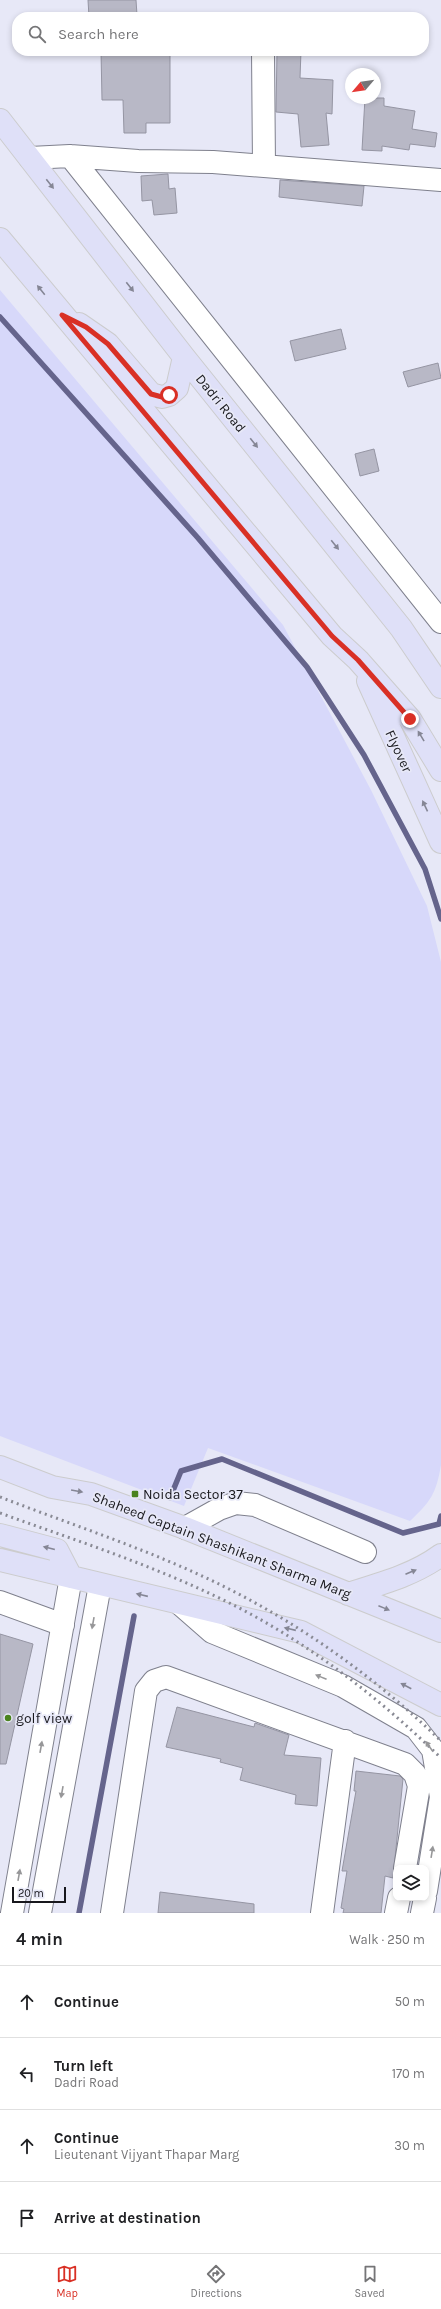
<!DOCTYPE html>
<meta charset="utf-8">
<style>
body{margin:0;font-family:Karla,sans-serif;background:#f6f6f6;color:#202124}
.controls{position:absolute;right:12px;bottom:12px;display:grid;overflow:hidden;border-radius:8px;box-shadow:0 2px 6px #0003}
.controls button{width:36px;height:36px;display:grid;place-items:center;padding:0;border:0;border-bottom:1px solid #e0e0e0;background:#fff;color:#202124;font:20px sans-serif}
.compass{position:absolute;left:345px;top:68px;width:36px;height:36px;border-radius:50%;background:#fff;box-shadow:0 2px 6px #0003;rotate:241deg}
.scale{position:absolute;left:12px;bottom:10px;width:54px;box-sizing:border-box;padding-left:4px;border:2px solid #18181d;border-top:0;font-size:11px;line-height:14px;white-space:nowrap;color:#18181d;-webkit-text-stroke:3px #e7e8f7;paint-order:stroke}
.stop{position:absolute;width:12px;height:12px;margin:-9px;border:3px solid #d93025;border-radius:50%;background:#fff}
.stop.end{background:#d93025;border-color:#fff;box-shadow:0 1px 4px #0008}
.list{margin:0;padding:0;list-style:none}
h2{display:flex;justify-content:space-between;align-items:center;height:52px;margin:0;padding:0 16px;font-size:17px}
h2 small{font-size:13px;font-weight:400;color:#757577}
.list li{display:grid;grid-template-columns:26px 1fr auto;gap:12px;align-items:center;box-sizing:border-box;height:72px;padding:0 16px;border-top:1px solid #e0e0e0}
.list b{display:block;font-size:15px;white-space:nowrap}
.list p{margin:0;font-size:13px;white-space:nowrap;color:#757577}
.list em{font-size:13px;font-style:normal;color:#757577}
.icon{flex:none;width:22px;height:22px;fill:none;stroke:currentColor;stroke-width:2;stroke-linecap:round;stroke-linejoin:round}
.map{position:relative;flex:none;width:441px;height:1913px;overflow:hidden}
.search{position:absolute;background:#fff;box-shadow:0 2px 6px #0003;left:12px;right:12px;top:12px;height:44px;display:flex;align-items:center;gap:10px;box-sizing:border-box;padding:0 14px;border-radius:16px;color:#757577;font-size:15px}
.sheet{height:340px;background:#fff}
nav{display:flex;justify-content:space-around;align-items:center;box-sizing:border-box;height:56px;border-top:1px solid #e0e0e0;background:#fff;font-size:11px;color:#757577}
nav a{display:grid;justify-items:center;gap:2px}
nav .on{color:#d93025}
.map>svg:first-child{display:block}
.green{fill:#d7d8fa}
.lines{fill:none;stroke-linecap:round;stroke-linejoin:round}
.stream{stroke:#65648c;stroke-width:5.5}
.building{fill:#b8b8c6;stroke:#9595a3}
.minor-casing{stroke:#7f808d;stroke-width:24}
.major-casing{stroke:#cccccd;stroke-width:24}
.minor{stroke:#fff;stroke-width:22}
.major{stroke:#dfe0f8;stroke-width:22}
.rail{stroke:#898a94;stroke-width:3;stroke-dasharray:2 4;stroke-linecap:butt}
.oneway{fill:#858695}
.oneway2{fill:#979799}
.route{stroke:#d93025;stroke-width:5}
.poi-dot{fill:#4a831d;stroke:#e7e8f7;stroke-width:1.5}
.labels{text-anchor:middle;stroke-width:3.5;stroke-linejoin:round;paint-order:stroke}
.street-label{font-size:14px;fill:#18181d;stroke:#e7e8f7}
.poi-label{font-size:14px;fill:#18181d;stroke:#e7e8f7;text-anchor:start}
</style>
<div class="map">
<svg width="441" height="1913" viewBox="0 0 441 1913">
<rect width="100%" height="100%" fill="#e7e8f7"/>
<!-- green -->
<path class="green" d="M0,290l283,335 88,165 56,116 14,56v503c-5,29 -10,36 -31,56l-202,-73 -24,58 -184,-70z"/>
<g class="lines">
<!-- stream -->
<path class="stream" d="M0,317l198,221 109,129 57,88 61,114 16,50
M170,1498l11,-27 41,-12 181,74 36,-9 2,-8
M79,1913l55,-297"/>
</g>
<!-- building -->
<path class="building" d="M88,0h48l1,15 -48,2z
M101,51h69v72h-24v10h-22l-1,-33h-21z
M277,51h24l-1,27 33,2 -1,34 -6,-1 3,32 -28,2 -3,-33 -22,-2z
M365,98h19v8l31,5 -3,18 25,4 -2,14 -25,-3 -1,6 -27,-4v5l-20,-1z
M168,174l1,15 6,-1 2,25 -23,2 -2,-15 -10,1 -1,-25z
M280,180l84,6 -2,20 -83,-9z
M341,329l5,20 -51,12 -5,-20z
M438,363l3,15 -33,9 -5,-15z
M374,449l5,22 -19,5 -5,-22z
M0,1634l33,10 -27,120h-6z
M177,1707l77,20 1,-4 34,12 -5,20 37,3 -4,48 -22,-2 1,-9 -56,-15 3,-12 -23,-6 1,-3 -55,-12z
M356,1771l44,5 3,3 -10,99 -8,-2 -4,37h-38l1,-4 -3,-1 6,-37h-5l14,-80h-2z
M160,1892l94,12v9h-96z"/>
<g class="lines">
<!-- minor casing -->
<g class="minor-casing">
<path id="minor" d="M263,51l1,115
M70,156l371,466
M30,158l40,-2 68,5 75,1 228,18
M185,1528l34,-19 17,-6 19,2 110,47
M0,1602l63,23
M180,1604l32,28 131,54 73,42 17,22 8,47
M426,1891l15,-94
M12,1913l59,-336
M40,1913l60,-328
M112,1913l34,-222 8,-10 12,-4 239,87 10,10 4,12 -14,82
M322,1913l23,-172
M396,1913l3,-15
M422,1913l3,-15"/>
</g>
<!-- major casing -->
<g class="major-casing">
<path id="major" d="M0,120l184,237 217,271 40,59
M0,239l332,397 26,24 52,59 31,51
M79,324l29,20 43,50 11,3 7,-2 8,-7 7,-31
M368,681l73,161
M0,1467l52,20 39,7 94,34 256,103
M0,1535l57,15 14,27
M0,1560l301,72 140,73
M348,1594c32,-10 66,-19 93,-39"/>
</g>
<!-- minor -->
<use href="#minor" class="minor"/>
<!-- major -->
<use href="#major" class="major"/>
<!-- rail -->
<path class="rail" d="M0,1497c75,29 153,54 225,90 80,40 152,92 216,154
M0,1513c72,26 146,50 215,83 85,40 159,97 226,162"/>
</g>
<!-- one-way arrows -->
<defs><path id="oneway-solid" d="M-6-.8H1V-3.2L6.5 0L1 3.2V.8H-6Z"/></defs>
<g class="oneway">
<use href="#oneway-solid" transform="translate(50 184) rotate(52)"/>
<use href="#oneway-solid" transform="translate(130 287) rotate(52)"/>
<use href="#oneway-solid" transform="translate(41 290) rotate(-129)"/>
<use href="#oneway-solid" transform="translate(254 443) rotate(51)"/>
<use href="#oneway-solid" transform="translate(335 545) rotate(51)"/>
<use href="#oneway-solid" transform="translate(421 736) rotate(-121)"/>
<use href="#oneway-solid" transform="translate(425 806) rotate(-115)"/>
<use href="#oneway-solid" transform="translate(77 1491) rotate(10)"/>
<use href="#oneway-solid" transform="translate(49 1548) rotate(-166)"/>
<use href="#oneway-solid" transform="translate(411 1572) rotate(-23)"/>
<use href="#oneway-solid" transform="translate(142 1595) rotate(-167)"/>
<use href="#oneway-solid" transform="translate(384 1608) rotate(22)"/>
<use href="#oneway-solid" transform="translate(290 1629) rotate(-167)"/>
<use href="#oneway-solid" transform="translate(406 1686) rotate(-152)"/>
</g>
<g class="oneway2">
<use href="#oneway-solid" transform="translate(93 1623) rotate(100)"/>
<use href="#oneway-solid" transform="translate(321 1677) rotate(-158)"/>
<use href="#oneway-solid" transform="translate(429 1746) rotate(-125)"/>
<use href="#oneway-solid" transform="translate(41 1747) rotate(-80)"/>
<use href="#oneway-solid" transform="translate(62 1792) rotate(100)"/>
<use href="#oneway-solid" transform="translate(432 1852) rotate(-81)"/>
<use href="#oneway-solid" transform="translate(19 1875) rotate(-80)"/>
</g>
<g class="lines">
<!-- route -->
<path class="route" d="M169,395l-7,2 -11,-3 -43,-50 -22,-17 -24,-12 270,321 26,24 52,59"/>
</g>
<!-- markers -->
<g class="poi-dot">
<rect x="131" y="1490" width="8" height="8" rx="2"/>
<circle cx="8" cy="1718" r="4"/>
</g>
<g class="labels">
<!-- street labels -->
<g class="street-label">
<text transform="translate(221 403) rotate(51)" y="5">Dadri Road</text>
<text transform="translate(399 751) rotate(65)" y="5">Flyover</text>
<text transform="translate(222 1545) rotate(21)" y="5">Shaheed Captain Shashikant Sharma Marg</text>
</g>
<!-- poi labels -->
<g class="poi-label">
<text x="143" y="1499">Noida Sector 37</text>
<text x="16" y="1723">golf view</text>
</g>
</g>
</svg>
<div class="controls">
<button><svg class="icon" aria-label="layers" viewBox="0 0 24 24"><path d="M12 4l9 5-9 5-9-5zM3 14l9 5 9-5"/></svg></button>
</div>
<svg class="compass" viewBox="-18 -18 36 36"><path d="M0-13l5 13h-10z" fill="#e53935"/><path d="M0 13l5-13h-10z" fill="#757577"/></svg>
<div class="scale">20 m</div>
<div class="stop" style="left:169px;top:395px"></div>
<div class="stop end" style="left:410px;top:719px"></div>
<div class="search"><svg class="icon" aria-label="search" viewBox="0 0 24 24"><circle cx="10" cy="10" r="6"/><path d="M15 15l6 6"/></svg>Search here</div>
</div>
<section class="sheet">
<h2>4 min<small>Walk · 250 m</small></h2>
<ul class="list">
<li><svg class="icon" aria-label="ahead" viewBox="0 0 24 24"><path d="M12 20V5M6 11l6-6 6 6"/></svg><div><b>Continue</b></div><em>50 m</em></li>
<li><svg class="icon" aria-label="left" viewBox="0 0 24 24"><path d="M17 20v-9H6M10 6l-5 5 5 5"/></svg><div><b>Turn left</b><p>Dadri Road</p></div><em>170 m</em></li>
<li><svg class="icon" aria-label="ahead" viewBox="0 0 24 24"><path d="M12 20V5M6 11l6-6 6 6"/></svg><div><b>Continue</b><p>Lieutenant Vijyant Thapar Marg</p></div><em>30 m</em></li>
<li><svg class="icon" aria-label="arrive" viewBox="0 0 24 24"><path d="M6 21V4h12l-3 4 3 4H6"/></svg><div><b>Arrive at destination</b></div></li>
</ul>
</section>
<nav>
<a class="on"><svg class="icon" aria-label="map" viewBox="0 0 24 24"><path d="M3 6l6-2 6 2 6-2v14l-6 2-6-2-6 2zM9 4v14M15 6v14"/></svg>Map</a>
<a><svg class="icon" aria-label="directions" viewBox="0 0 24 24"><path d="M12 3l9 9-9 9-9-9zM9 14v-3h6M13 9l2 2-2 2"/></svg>Directions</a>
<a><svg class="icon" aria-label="saved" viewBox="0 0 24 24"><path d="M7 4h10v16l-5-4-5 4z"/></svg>Saved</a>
</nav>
